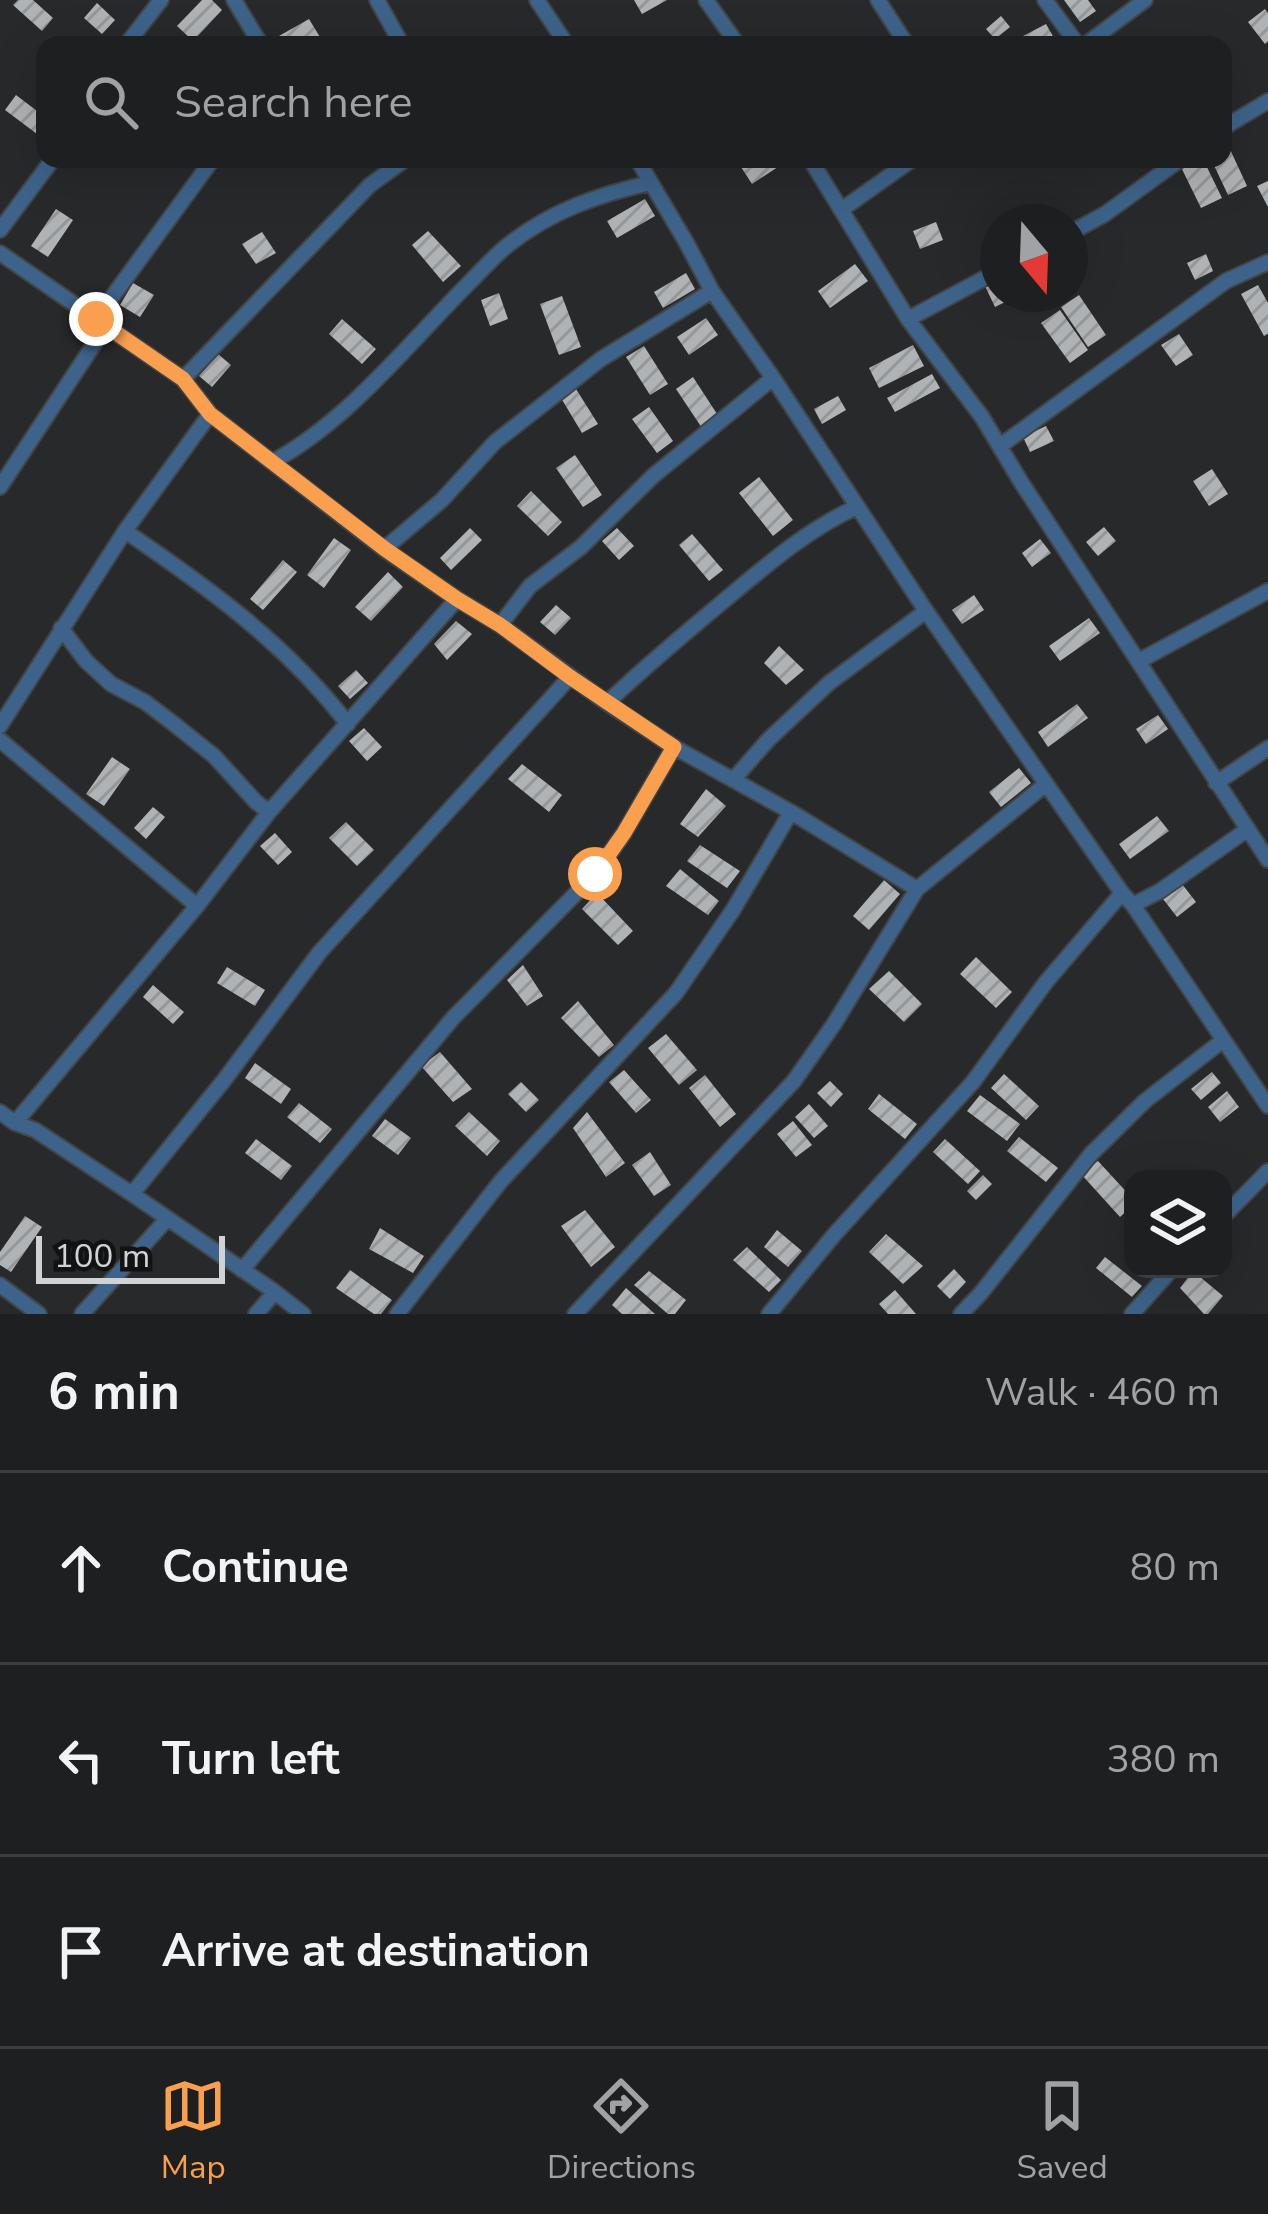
<!DOCTYPE html>
<meta charset="utf-8">
<style>
body{margin:0;font-family:"Nunito Sans",sans-serif;background:#2b2c2d;color:#f1f3f6}
.controls{position:absolute;right:36px;bottom:36px;display:grid;overflow:hidden;border-radius:24px;box-shadow:0 12px 48px #0002}
.controls button{width:108px;height:108px;display:grid;place-items:center;padding:0;border:0;border-bottom:3px solid #3c3d3e;background:#1e1f20;color:#f1f3f6;font:60px sans-serif}
.compass{position:absolute;left:980px;top:204px;width:108px;height:108px;border-radius:50%;background:#1e1f20;box-shadow:0 12px 48px #0002;rotate:161deg}
.scale{position:absolute;left:36px;bottom:30px;width:189px;box-sizing:border-box;padding-left:12px;border:6px solid #d1d2d4;border-top:0;font-size:33px;line-height:42px;white-space:nowrap;color:#d1d2d4;-webkit-text-stroke:9px #111213;paint-order:stroke}
.stop{position:absolute;width:36px;height:36px;margin:-27px;border:9px solid #f99f4e;border-radius:50%;background:#fff}
.stop.end{background:#f99f4e;border-color:#fff;box-shadow:0 3px 12px #0008}
.list{margin:0;padding:0;list-style:none}
h2{display:flex;justify-content:space-between;align-items:center;height:156px;margin:0;padding:0 48px;font-size:51px}
h2 small{font-size:39px;font-weight:400;color:#a1a2a5}
.list li{display:grid;grid-template-columns:78px 1fr auto;gap:36px;align-items:center;box-sizing:border-box;height:192px;padding:0 48px;border-top:3px solid #3c3d3e}
.list b{display:block;font-size:45px;white-space:nowrap}
.list em{font-size:39px;font-style:normal;color:#a1a2a5}
.icon{flex:none;width:66px;height:66px;fill:none;stroke:currentColor;stroke-width:2;stroke-linecap:round;stroke-linejoin:round}
.map{position:relative;flex:none;width:1268px;height:1314px;overflow:hidden}
.search{position:absolute;background:#1e1f20;box-shadow:0 12px 48px #0002;left:36px;right:36px;top:36px;height:132px;display:flex;align-items:center;gap:30px;box-sizing:border-box;padding:0 42px;border-radius:24px;color:#a1a2a5;font-size:45px}
.sheet{height:732px;background:#1e1f20}
nav{display:flex;justify-content:space-around;align-items:center;box-sizing:border-box;height:168px;border-top:3px solid #3c3d3e;background:#1e1f20;font-size:33px;color:#a1a2a5}
nav a{display:grid;justify-items:center;gap:6px}
nav .on{color:#f99f4e}
.map>svg:first-child{display:block}
.building{fill:url(#building-hatch)}
.lines{fill:none;stroke-linecap:round;stroke-linejoin:round}
.minor-casing{stroke:#434446;stroke-width:18}
.minor{stroke:#3d638a;stroke-width:14}
.route{stroke:#f99f4e;stroke-width:15}
</style>
<div class="map">
<svg width="1268" height="1314" viewBox="0 0 1268 1314">
<defs>
<pattern id="building-hatch" width="6" height="6" patternUnits="userSpaceOnUse" patternTransform="scale(3)"><rect width="6" height="6" fill="#b0b3b5"/><path d="M-1 1l2-2M0 6l6-6M5 7l2-2" fill="none" stroke="#949698"/></pattern>
</defs>
<rect width="100%" height="100%" fill="#28292b"/>
<!-- building -->
<path class="building" d="M18,0h15l20,18 -11,13 -29,-26z
M202,0h10l10,10 -29,31 -16,-15z
M634,0h33l-25,14z
M1064,0h24l8,11 -16,11z
M97,3l18,17 -13,14 -18,-16z
M1265,9l3,4v28l-3,3 -17,-22z
M1001,16l9,11 -15,12 -9,-10z
M309,19l14,23 -5,3h-55z
M1046,24l8,14 -13,7h-13l-5,-9z
M16,95l29,22v15l-4,5 -36,-27z
M1228,145l19,41 -19,9 -17,-36h12v-12z
M753,159h37l-38,25 -11,-17z
M1188,159h15l19,39 -21,10 -22,-45z
M1268,181v26l-11,-21z
M645,199l10,17 -38,22 -10,-17z
M56,209l17,11 -25,37 -17,-11z
M936,222l7,18 -23,9 -7,-18z
M428,231l33,35 -18,16 -31,-37z
M262,232l14,21 -20,11 -14,-20z
M1206,254l7,17 -18,9 -8,-17z
M855,264l13,17 -38,27 -12,-17z
M686,273l9,16 -32,19 -9,-16z
M998,277v17h13l2,4 -18,9 -11,-23z
M133,283l21,12 -14,22 -20,-12z
M1258,285l10,18v31l-4,2 -23,-42z
M499,293l9,26 -18,7 -9,-26z
M1079,295l27,40 -18,12 -27,-40z
M562,296l19,51 -22,8 -19,-51z
M1060,310l28,40 -18,13 -29,-40z
M706,318l12,17 -29,20 -12,-18z
M342,319l34,30 -14,15 -33,-30z
M1179,334l14,21 -17,11 -15,-21z
M913,345l11,21 -45,22 -10,-20z
M644,346l24,38 -18,11 -24,-38z
M218,354l13,11 -19,22 -13,-11z
M932,374l8,14 -45,24 -8,-14z
M693,377l26,40 -17,11 -26,-39z
M576,389l22,35 -16,9 -21,-35z
M838,396l8,14 -24,14 -8,-15z
M649,407l24,34 -16,12 -25,-34z
M1046,426l8,15 -24,11 -7,-15z
M575,455l27,40 -19,12 -27,-39z
M1212,469l16,25 -19,12 -16,-25z
M759,477l34,43 -20,16 -34,-43z
M531,491l31,31 -14,14 -31,-30z
M1104,527l12,14 -18,15 -12,-14z
M470,528l12,12 -31,30 -11,-12z
M617,528l17,18 -15,14 -17,-19z
M692,534l31,36 -14,11 -30,-36z
M334,538l17,12 -27,38 -17,-13z
M1040,539l11,14 -19,14 -10,-14z
M283,560l14,12 -34,38 -13,-11z
M388,572l15,15 -32,34 -16,-14z
M974,595l10,15 -22,14 -10,-14z
M556,605l15,13 -16,17 -15,-13z
M1089,618l11,15 -40,28 -11,-15z
M456,621l16,13 -25,26 -13,-16z
M779,646l25,24 -18,15 -22,-22z
M356,670l12,13 -18,16 -12,-13z
M1077,704l11,14 -40,29 -10,-15z
M1158,715l10,14 -22,15 -10,-15z
M364,728l18,19 -15,14 -18,-20z
M112,757l18,12 -26,37 -18,-12z
M522,764l40,31 -13,17 -41,-33z
M1019,768l12,15 -30,24 -12,-15z
M706,789l20,17 -28,31 -18,-13z
M153,807l12,10 -19,22 -12,-11z
M1157,816l12,15 -39,28 -11,-15z
M346,822l28,28 -17,16 -28,-28z
M275,833l17,19 -14,13 -18,-19z
M700,845l40,26 -13,17 -40,-27z
M680,869l39,32 -11,14 -42,-29z
M884,880l16,14 -31,36 -16,-14z
M1182,884l14,18 -19,15 -14,-18z
M597,893l36,38 -15,14 -36,-36z
M976,957l36,35 -16,16 -36,-34z
M523,965l20,31 -16,10 -20,-26z
M227,967l38,23 -10,16 -38,-23z
M889,971l33,33 -18,18 -35,-33z
M153,985l31,27 -11,12 -30,-27z
M578,1001l36,44 -15,12 -38,-39z
M666,1034l31,36 -18,15 -31,-37z
M440,1052l32,37 -19,13 -32,-36z
M255,1063l36,26 -10,15 -36,-26z
M624,1070l27,30 -15,13 -27,-31z
M1212,1072l9,11 -20,17 -10,-11z
M1004,1074l35,32 -13,14 -35,-32z
M705,1075l31,39 -16,13 -31,-39z
M830,1081l13,13 -12,13 -14,-14z
M521,1082l18,18 -13,12 -18,-18z
M1227,1091l12,16 -19,15 -12,-15z
M879,1094l38,30 -12,15 -37,-30z
M980,1095l40,29 -13,17 -40,-30z
M299,1103l33,26 -12,14 -33,-26z
M809,1104l19,22 -14,12 -19,-21z
M469,1112l31,29 -13,15 -32,-30z
M587,1112l38,51 -19,14 -33,-49z
M385,1119l26,19 -13,17 -26,-19z
M793,1121l19,24 -16,12 -19,-23z
M1019,1137l39,31 -12,14 -39,-31z
M256,1139l36,27 -11,14 -36,-27z
M945,1139l35,32 -12,13 -35,-32z
M650,1152l21,33 -17,11 -22,-31z
M1098,1161l35,38v6l-13,12 -39,-43z
M983,1175l9,9 -16,16 -9,-9z
M585,1210l30,37 -24,20 -30,-41z
M25,1216l17,11 -31,45 -11,-7v-13z
M380,1228l44,28 -11,17 -44,-24z
M777,1230l25,21 -14,16 -24,-20z
M886,1234l37,32 -20,18 -34,-32z
M747,1247l34,33 -12,12 -36,-32z
M1105,1257l37,29 -10,11 -36,-29z
M954,1269l12,13 -16,17 -13,-13z
M350,1270l42,30 -11,14h-7l-38,-26z
M649,1271l37,29 -11,14h-7l-34,-29z
M1193,1271l30,25 -15,18h-4l-24,-26z
M626,1288l29,26h-33l-10,-9z
M895,1290l21,24h-28l-9,-10z"/>
<g class="lines">
<!-- minor casing -->
<g class="minor-casing">
<path id="minor" d="M234,0l27,45
M377,0l25,45
M537,0l30,45
M706,0l32,45
M878,0l29,45
M1045,0l33,45
M126,45l35,-45
M1085,45l60,-45
M1223,128l45,-27
M637,159l49,83 26,49 61,87 153,233 196,282 11,12 135,201
M810,159l98,160 74,98 39,65 247,378
M841,210l72,-51
M0,230l53,-71
M1070,233l35,-19 76,-55
M0,253l183,126 27,35 174,135 73,50 43,26 107,78 67,44 117,65 126,77
M96,319l117,-160
M908,319l90,-48
M183,379l187,-194 36,-26
M1000,446l226,-165 42,-19
M272,462c76,-41 136,-118 196,-178 13,-13 26,-28 40,-39 43,-34 89,-50 142,-62
M0,487l106,-161
M125,531c84,57 160,112 223,193
M384,549l58,-49 53,-58 106,-83 111,-68
M500,625l30,-39 51,-39 72,-71 120,-98
M61,628l25,33 25,23 34,18 29,22 40,32 42,46 13,10
M1139,661l129,-70
M607,703c36,-35 74,-66 113,-99 42,-35 87,-75 137,-97
M0,726l125,-195 85,-117
M0,740l197,166
M733,780l35,-40 61,-57 97,-72
M1216,783l52,-35
M1133,905l27,-14 88,-62
M0,1112l15,11 20,7 97,64 143,98 28,22
M15,1123l182,-217 72,-94 188,-213
M132,1194l93,-115 94,-126 251,-276
M1223,1217l45,-46
M242,1270l211,-252 142,-144 29,-41 50,-86
M0,1285l39,29
M82,1314l85,-95
M256,1314l19,-22
M397,1314l104,-133 175,-188 57,-83 58,-98
M575,1314l219,-233 40,-57 83,-135 129,-105
M769,1314l65,-79 139,-153 73,-100 76,-89
M961,1314l20,-21 110,-139 54,-53 77,-60
M1132,1314l40,-45"/>
</g>
<!-- minor -->
<use href="#minor" class="minor"/>
</g>
<g class="lines">
<!-- route -->
<path class="route" d="M96,319l87,60 27,35 175,135 72,50 43,26 70,52 104,70 -50,86 -29,41"/>
</g>
</svg>
<div class="controls">
<button><svg class="icon" aria-label="layers" viewBox="0 0 24 24"><path d="M12 4l9 5-9 5-9-5zM3 14l9 5 9-5"/></svg></button>
</div>
<svg class="compass" viewBox="-18 -18 36 36"><path d="M0-13l5 13h-10z" fill="#e53935"/><path d="M0 13l5-13h-10z" fill="#a1a2a5"/></svg>
<div class="scale">100 m</div>
<div class="stop" style="left:595px;top:874px"></div>
<div class="stop end" style="left:96px;top:319px"></div>
<div class="search"><svg class="icon" aria-label="search" viewBox="0 0 24 24"><circle cx="10" cy="10" r="6"/><path d="M15 15l6 6"/></svg>Search here</div>
</div>
<section class="sheet">
<h2>6 min<small>Walk · 460 m</small></h2>
<ul class="list">
<li><svg class="icon" aria-label="ahead" viewBox="0 0 24 24"><path d="M12 20V5M6 11l6-6 6 6"/></svg><div><b>Continue</b></div><em>80 m</em></li>
<li><svg class="icon" aria-label="left" viewBox="0 0 24 24"><path d="M17 20v-9H6M10 6l-5 5 5 5"/></svg><div><b>Turn left</b></div><em>380 m</em></li>
<li><svg class="icon" aria-label="arrive" viewBox="0 0 24 24"><path d="M6 21V4h12l-3 4 3 4H6"/></svg><div><b>Arrive at destination</b></div></li>
</ul>
</section>
<nav>
<a class="on"><svg class="icon" aria-label="map" viewBox="0 0 24 24"><path d="M3 6l6-2 6 2 6-2v14l-6 2-6-2-6 2zM9 4v14M15 6v14"/></svg>Map</a>
<a><svg class="icon" aria-label="directions" viewBox="0 0 24 24"><path d="M12 3l9 9-9 9-9-9zM9 14v-3h6M13 9l2 2-2 2"/></svg>Directions</a>
<a><svg class="icon" aria-label="saved" viewBox="0 0 24 24"><path d="M7 4h10v16l-5-4-5 4z"/></svg>Saved</a>
</nav>
